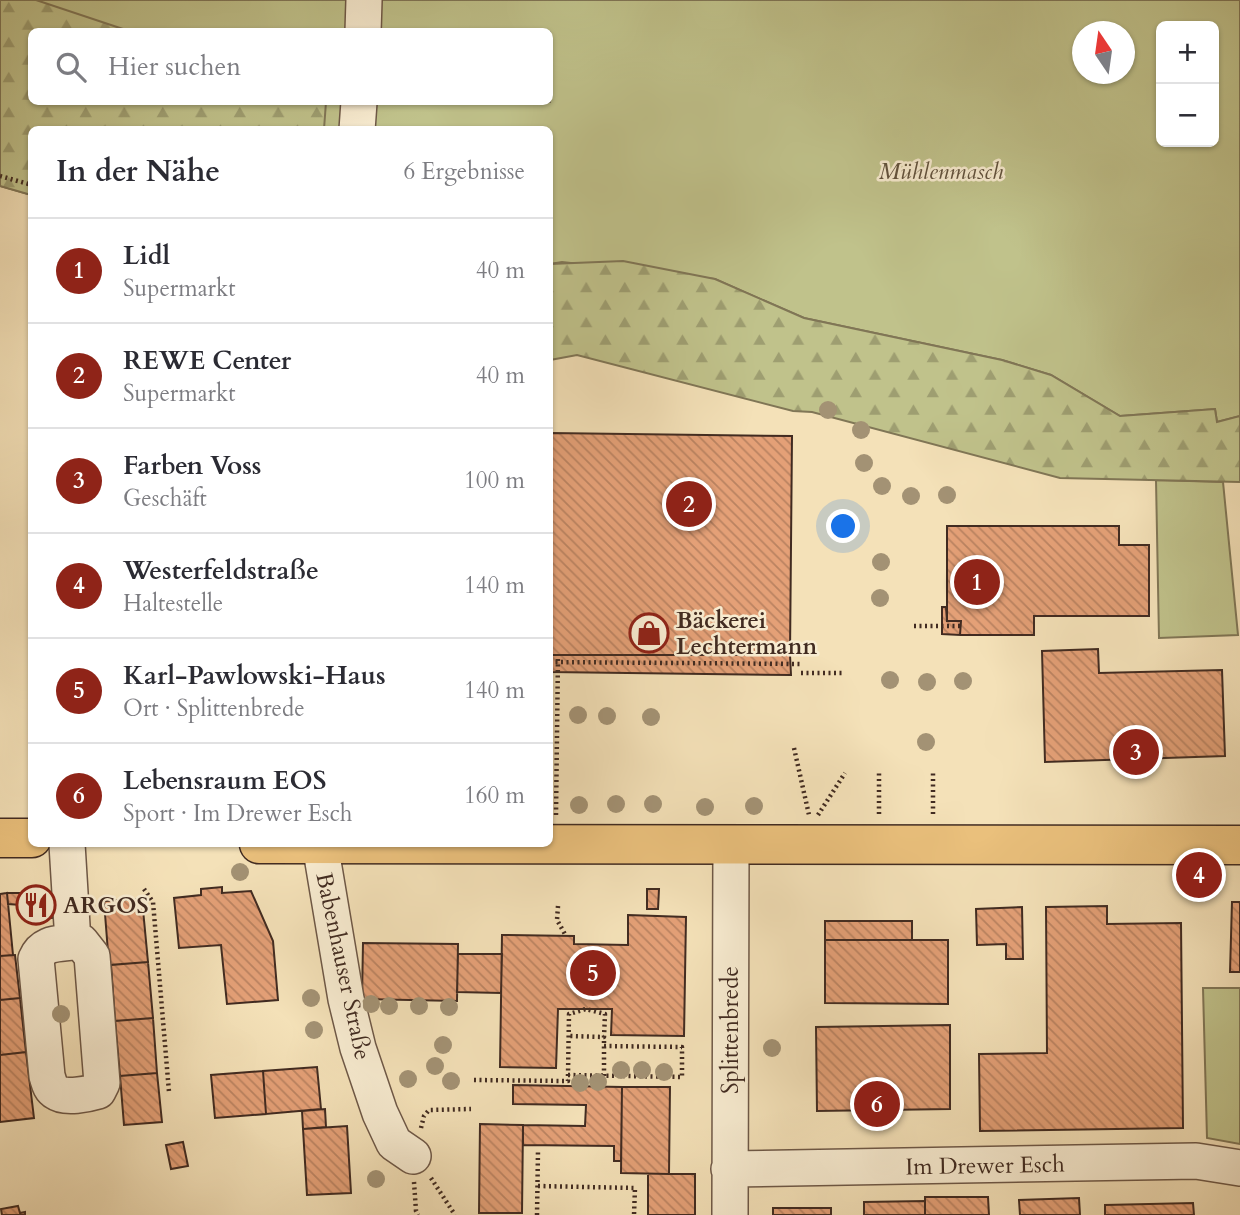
<!DOCTYPE html>
<html lang="de">
<meta charset="utf-8">
<style>
body{margin:0;font-family:Cardo,serif;background:#f7f7f7;color:#2b2b33}
.controls{position:absolute;right:21px;top:21px;display:grid;overflow:hidden;border-radius:10px;box-shadow:0 2px 5px #0004}
.controls button{width:63px;height:63px;display:grid;place-items:center;padding:0;border:0;border-bottom:2px solid #e1e1e2;background:#fff;color:#2b2b33;font:35px sans-serif}
.compass{position:absolute;left:1072px;top:21px;width:63px;height:63px;border-radius:50%;background:#fff;box-shadow:0 2px 5px #0004;rotate:347deg}
.you{position:absolute;left:844px;top:527px;width:24px;height:24px;margin:-18px;border:5px solid #fff;border-radius:50%;background:#1a73e8;box-shadow:0 0 0 10px #1a73e833}
.badge{display:grid;place-items:center;width:46px;height:46px;border-radius:50%;background:#8f2418;color:#fff;font-size:23px;font-weight:700}
.pin{position:absolute;translate:-50% -50%;border:4px solid #fff;box-shadow:0 2px 7px #0006}
.list{margin:0;padding:0;list-style:none}
h2{display:flex;justify-content:space-between;align-items:center;height:91px;margin:0;padding:0 28px;font-size:30px}
h2 small{font-size:23px;font-weight:400;color:#7c7c81}
.list li{display:grid;grid-template-columns:46px 1fr auto;gap:21px;align-items:center;box-sizing:border-box;height:105px;padding:0 28px;border-top:2px solid #e1e1e2}
.list b{display:block;font-size:26px;white-space:nowrap}
.list p{margin:0;font-size:23px;white-space:nowrap;color:#7c7c81}
.list em{font-size:23px;font-style:normal;color:#7c7c81}
.icon{flex:none;width:38px;height:38px;fill:none;stroke:currentColor;stroke-width:2;stroke-linecap:round;stroke-linejoin:round}
.map{position:relative;flex:none;width:1240px;height:1215px;overflow:hidden}
.search{position:absolute;background:#fff;box-shadow:0 2px 5px #0004;left:28px;top:28px;width:525px;height:77px;display:flex;align-items:center;gap:18px;box-sizing:border-box;padding:0 24px;border-radius:10px;color:#7c7c81;font-size:26px}
.panel{position:absolute;background:#fff;box-shadow:0 2px 5px #0004;left:28px;top:126px;width:525px;height:721px;border-radius:10px}
.map>svg:first-child{display:block}
.green{fill:#c0c28b;stroke:#807656;stroke-width:2;fill-rule:evenodd}
.forest{fill:url(#forest-firs);stroke:#807656;stroke-width:2}
.building{fill:url(#building-back-hatch);stroke:#412b21;stroke-width:2}
.lines{fill:none;stroke-linecap:round;stroke-linejoin:round}
.minor-casing{stroke:#6e5847;stroke-width:38}
.major-casing{stroke:#412b21;stroke-width:41}
.path{stroke:#412b21;stroke-width:4.5;stroke-dasharray:2 3.5;stroke-linecap:butt}
.minor{stroke:#f8ecd1;stroke-width:35}
.major{stroke:#eac07c;stroke-width:38}
.tree{fill:#a39274}
.labels{text-anchor:middle;stroke-width:5;stroke-linejoin:round;paint-order:stroke}
.park-label{font-size:23px;font-style:italic;fill:#61513c;stroke:#f8ecd1}
.poi-label{font-size:23px;font-weight:bold;fill:#412b21;stroke:#f8ecd1;text-anchor:start}
.street-label{font-size:23px;fill:#412b21;stroke:#f8ecd1}
</style>
<div class="map">
<svg width="1240" height="1215" viewBox="0 0 1240 1215">
<defs>
<pattern id="forest-firs" width="22" height="20" patternUnits="userSpaceOnUse" patternTransform="scale(1.75)"><rect width="22" height="20" fill="#c0c28b"/><path d="M5 1l3.5 6h-7zM16 11l3.5 6h-7z" fill="#9e9e71"/></pattern>
<pattern id="building-back-hatch" width="6" height="6" patternUnits="userSpaceOnUse" patternTransform="scale(1.75)"><rect width="6" height="6" fill="#e4a077"/><path d="M-1 5l2 2M0 0l6 6M5-1l2 2" fill="none" stroke="#ba8361"/></pattern>
</defs>
<rect width="100%" height="100%" fill="#f4e1b8"/>
<filter id="stains"><feTurbulence type="fractalNoise" baseFrequency=".00286" numOctaves="4"/><feColorMatrix values="0 0 0 0 .2 0 0 0 0 .09 0 0 0 0 .02 0 0 0 .5 -.17"/></filter>
<radialGradient id="worn" r=".72"><stop offset=".6" stop-color="#630" stop-opacity="0"/><stop offset="1" stop-color="#630" stop-opacity=".3"/></radialGradient>
<!-- green -->
<path class="green" d="M0,0h1240v416l-23,6 -2,-13 -95,7 -69,-41 -49,-15 -198,-42 -89,-39 -153,-17 -12,2v-134h-518l-1,65 -31,-9zM1161,26h53v116h-53zM32,32h518v70h-518zM1082,32h42v42h-42z
M1156,480l67,2 15,153 -79,3z
M1203,988h37v156l-33,-6z"/>
<!-- forest -->
<path class="forest" d="M0,0h36l93,31 -97,1v70h294l-2,27 -292,1 -1,65 -31,-9z
M623,261l92,18 89,39 198,42 49,15 69,41 95,-7 2,13 23,-6v66l-180,-4 -248,-66 -19,-1 -216,-56 -27,5v-96z"/>
<!-- building -->
<path class="building" d="M550,433l242,3 -2,219h-240z
M947,526h172v19h30v71h-115v19h-74l1,-14h-14z
M942,607h4l1,14h14l-1,14 -18,-1z
M1098,649l1,24 123,-3 3,86 -180,6 -3,-111z
M550,655h240l1,20 -241,-3z
M222,887v6l29,-2 22,50 5,59 -51,4 -6,-59 -42,3 -5,-50 27,-3v-6z
M647,889h12l-1,20h-11z
M7,893h14v12l-13,-1z
M7,893l6,62 -13,1v-62z
M21,893l36,2 -4,23 -31,-1z
M142,899l6,63 -39,3 -5,-64z
M1232,902h8v70h-10z
M1107,906v18l74,-1 2,205 -203,3 -1,-77 68,-1 -1,-146z
M1022,907l1,52h-17v-15l-29,1 -1,-36z
M628,915l58,2 -2,119 -73,-1 1,-26h-54l-2,59 -56,-1 2,-132 72,1v8l54,1z
M825,921h87v19h-87z
M825,940h123v64l-123,-1z
M363,943l95,1 -1,57 -95,-2z
M458,954h44l-1,39 -44,-1z
M15,955l5,43 -20,2v-44z
M148,962l5,56 -38,3 -4,-56z
M20,998l6,54 -26,3v-55z
M153,1018l4,55 -37,3 -5,-55z
M950,1025v84l-133,2 -1,-84z
M26,1052l8,66 -34,4v-67z
M317,1067l4,42 -55,5 -3,-43z
M263,1071l3,43 -51,4 -4,-43z
M157,1073l5,49 -38,3 -4,-49z
M513,1085l109,2 -1,74h-7v-15l-91,-1v-20l62,1 1,-21 -73,-1z
M622,1087h48l-1,87 -48,-1z
M325,1109l1,18 -23,2 -1,-18z
M480,1124l43,1 -1,88h-43z
M347,1126l4,67 -44,2 -4,-66z
M183,1142l5,24 -17,3 -5,-24z
M648,1174h47v41h-47z
M925,1197h63l1,18h-64z
M1079,1198l1,17h-60l-1,-15z
M925,1201v14h-61v-13z
M1193,1203l1,12h-89v-10z
M18,1206l2,7 5,-1v3h-23l-1,-6z
M773,1208h58v7h-58z"/>
<g class="lines">
<!-- minor casing -->
<g class="minor-casing">
<path id="minor" d="M363,32l1,-32
M357,130l2,-28
M67,844l6,98
M320,844l26,155 12,49 22,65 14,30 19,13
M73,942h8l11,14 10,127 -4,8c-10,3 -33,8 -42,1 -6,-3 -7,-10 -9,-16l-11,-117c7,-17 22,-15 37,-17z
M729,1169l467,-8 44,7
M730,1215l1,-370"/>
</g>
<!-- major casing -->
<g class="major-casing">
<path id="major" d="M0,838h32
M259,844l981,1"/>
</g>
<!-- path -->
<path class="path" d="M0,176l32,9
M914,626h46
M550,662l251,2
M801,673h44
M794,748l15,67
M879,814v-41
M933,814v-41
M556,815l2,-160
M818,815l27,-42
M144,889l9,13 16,190
M558,906l-1,14 9,16
M568,1075l114,2v-30l-78,-1
M604,1076v-39
M474,1080l94,1v-6l1,-61 17,-5 19,5 -1,23 -36,-1
M421,1128l3,-12 5,-6 42,-1
M431,1178l24,37
M414,1182l2,29 2,4
M538,1186l97,2 -1,27
M537,1215l1,-65"/>
<!-- minor -->
<use href="#minor" class="minor"/>
<!-- major -->
<use href="#major" class="major"/>
</g>
<!-- trees -->
<g class="tree">
<circle cx="828" cy="410" r="9"/>
<circle cx="861" cy="430" r="9"/>
<circle cx="864" cy="463" r="9"/>
<circle cx="882" cy="486" r="9"/>
<circle cx="947" cy="495" r="9"/>
<circle cx="911" cy="496" r="9"/>
<circle cx="881" cy="562" r="9"/>
<circle cx="880" cy="598" r="9"/>
<circle cx="890" cy="680" r="9"/>
<circle cx="963" cy="681" r="9"/>
<circle cx="927" cy="682" r="9"/>
<circle cx="578" cy="715" r="9"/>
<circle cx="607" cy="716" r="9"/>
<circle cx="651" cy="717" r="9"/>
<circle cx="926" cy="742" r="9"/>
<circle cx="616" cy="804" r="9"/>
<circle cx="653" cy="804" r="9"/>
<circle cx="579" cy="805" r="9"/>
<circle cx="754" cy="806" r="9"/>
<circle cx="705" cy="807" r="9"/>
<circle cx="240" cy="872" r="9"/>
<circle cx="311" cy="998" r="9"/>
<circle cx="371" cy="1004" r="9"/>
<circle cx="389" cy="1006" r="9"/>
<circle cx="419" cy="1006" r="9"/>
<circle cx="449" cy="1007" r="9"/>
<circle cx="61" cy="1014" r="9"/>
<circle cx="314" cy="1030" r="9"/>
<circle cx="443" cy="1045" r="9"/>
<circle cx="772" cy="1048" r="9"/>
<circle cx="435" cy="1066" r="9"/>
<circle cx="621" cy="1070" r="9"/>
<circle cx="642" cy="1070" r="9"/>
<circle cx="664" cy="1072" r="9"/>
<circle cx="408" cy="1079" r="9"/>
<circle cx="451" cy="1081" r="9"/>
<circle cx="598" cy="1082" r="9"/>
<circle cx="580" cy="1083" r="9"/>
<circle cx="376" cy="1179" r="9"/>
</g>
<!-- icons -->
<defs>
<g id="shop-ring" transform="scale(2.0125)"><circle r="9.5" fill="#f8ecd1" stroke="#8f2418" stroke-width="1.5"/><path d="M-5-2.5h2.3a2.7 3.5 0 0 1 5.4 0H5L5.5 6h-11ZM-1.5-2.5h3a1.5 2.3 0 0 0-3 0Z" fill="#8f2418"/></g>
<g id="restaurant-ring" transform="scale(2.0125)"><circle r="9.5" fill="#f8ecd1" stroke="#8f2418" stroke-width="1.5"/><path d="M-5-6h1v4h1v-4h1v4h1v-4h1v5L-1.5 .5V6h-2V.5L-5-1ZM5-6V6H3V1.5H1.5Q1.5-4 5-6Z" fill="#8f2418"/></g>
</defs>
<g fill-rule="evenodd">
<use href="#shop-ring" x="649" y="633"/>
<use href="#restaurant-ring" x="36" y="905"/>
</g>
<g class="labels">
<!-- park labels -->
<g class="park-label">
<text x="941" y="179">Mühlenmasch</text>
</g>
<!-- poi labels -->
<g class="poi-label">
<text x="676" y="628">Bäckerei<tspan x="676" dy="26">Lechtermann</tspan></text>
<text x="63" y="913">ARGOS</text>
</g>
<!-- street labels -->
<g class="street-label">
<text transform="translate(344 966) rotate(78)" y="8">Babenhauser Straße</text>
<text transform="translate(730 1030) rotate(-90)" y="8">Splittenbrede</text>
<text transform="translate(985 1165) rotate(-1)" y="8">Im Drewer Esch</text>
</g>
</g>
<rect width="100%" height="100%" filter="url(#stains)"/>
<rect width="100%" height="100%" fill="url(#worn)"/>
</svg>
<div class="controls">
<button>+</button>
<button>−</button>
</div>
<svg class="compass" viewBox="-18 -18 36 36"><path d="M0-13l5 13h-10z" fill="#e53935"/><path d="M0 13l5-13h-10z" fill="#7c7c81"/></svg>
<div class="you"></div>
<div class="pin badge" style="left:977px;top:582px">1</div>
<div class="pin badge" style="left:689px;top:504px">2</div>
<div class="pin badge" style="left:1136px;top:752px">3</div>
<div class="pin badge" style="left:1199px;top:875px">4</div>
<div class="pin badge" style="left:593px;top:973px">5</div>
<div class="pin badge" style="left:877px;top:1104px">6</div>
<div class="search"><svg class="icon" aria-label="search" viewBox="0 0 24 24"><circle cx="10" cy="10" r="6"/><path d="M15 15l6 6"/></svg>Hier suchen</div>
<section class="panel">
<h2>In der Nähe<small>6 Ergebnisse</small></h2>
<ul class="list">
<li><span class="badge">1</span><div><b>Lidl</b><p>Supermarkt</p></div><em>40 m</em></li>
<li><span class="badge">2</span><div><b>REWE Center</b><p>Supermarkt</p></div><em>40 m</em></li>
<li><span class="badge">3</span><div><b>Farben Voss</b><p>Geschäft</p></div><em>100 m</em></li>
<li><span class="badge">4</span><div><b>Westerfeldstraße</b><p>Haltestelle</p></div><em>140 m</em></li>
<li><span class="badge">5</span><div><b>Karl-Pawlowski-Haus</b><p>Ort · Splittenbrede</p></div><em>140 m</em></li>
<li><span class="badge">6</span><div><b>Lebensraum EOS</b><p>Sport · Im Drewer Esch</p></div><em>160 m</em></li>
</ul>
</section>
</div>
